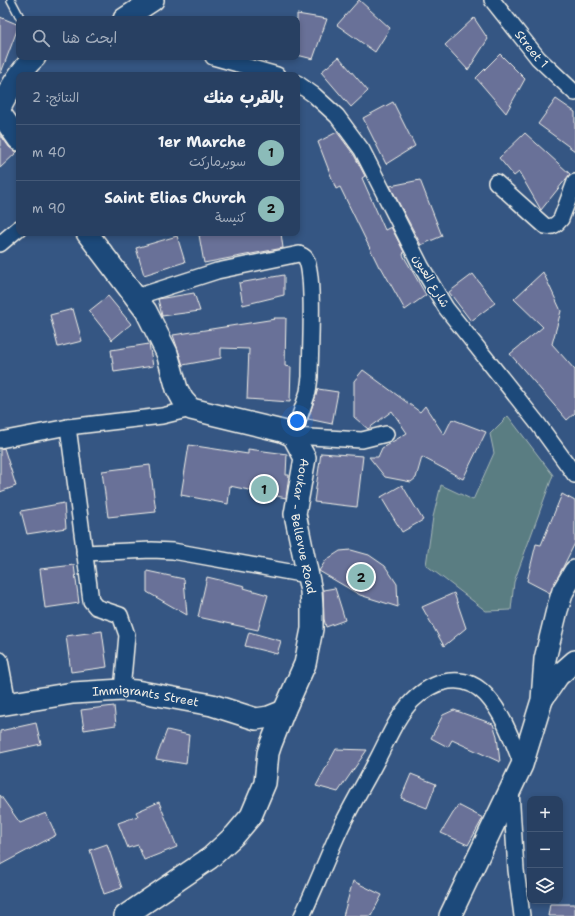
<!DOCTYPE html>
<html lang="ar">
<meta charset="utf-8">
<style>
body{margin:0;font-family:"Shantell Sans","Playpen Sans Arabic",sans-serif;background:#304768;color:#f1f3f6;direction:rtl}
.controls{position:absolute;right:12px;bottom:12px;display:grid;overflow:hidden;border-radius:8px;box-shadow:0 2px 6px #0003}
.controls button{width:36px;height:36px;display:grid;place-items:center;padding:0;border:0;border-bottom:1px solid #445977;background:#284062;color:#f1f3f6;font:20px sans-serif}
.you{position:absolute;left:297px;top:421px;width:14px;height:14px;margin:-10px;border:3px solid #fff;border-radius:50%;background:#1a73e8;box-shadow:0 0 0 6px #1a73e833}
.badge{display:grid;place-items:center;width:26px;height:26px;border-radius:50%;background:#8bbbb9;color:#111;font-size:13px;font-weight:700}
.pin{position:absolute;translate:-50% -50%;border:2px solid #fff;box-shadow:0 1px 4px #0006}
.list{margin:0;padding:0;list-style:none}
h2{display:flex;justify-content:space-between;align-items:center;height:52px;margin:0;padding:0 16px;font-size:17px}
h2 small{font-size:13px;font-weight:400;color:#a5afbe}
.list li{display:grid;grid-template-columns:26px 1fr auto;gap:12px;align-items:center;box-sizing:border-box;height:56px;padding:0 16px;border-top:1px solid #445977}
.list b{display:block;font-size:15px;white-space:nowrap}
.list p{margin:0;font-size:13px;white-space:nowrap;color:#a5afbe}
.list em{font-size:13px;font-style:normal;color:#a5afbe}
.icon{flex:none;width:22px;height:22px;fill:none;stroke:currentColor;stroke-width:2;stroke-linecap:round;stroke-linejoin:round}
.map{position:relative;flex:none;width:575px;height:916px;overflow:hidden;direction:ltr}
.search{position:absolute;background:#284062;box-shadow:0 2px 6px #0003;left:16px;top:16px;width:284px;height:44px;display:flex;align-items:center;gap:10px;box-sizing:border-box;padding:0 14px;border-radius:8px;color:#a5afbe;font-size:15px}
.panel{position:absolute;background:#284062;box-shadow:0 2px 6px #0003;left:16px;top:72px;width:284px;height:164px;border-radius:8px;direction:rtl}
.map>svg:first-child{display:block}
.green{fill:#5a7d82;stroke:#a7b7b5}
.building{fill:#697198;stroke:#f4f1e8}
.lines{fill:none;stroke-linecap:round;stroke-linejoin:round}
.lane-casing{stroke:#f4f1e8;stroke-width:10}
.street-casing{stroke:#f4f1e8;stroke-width:18}
.secondary-casing{stroke:#f4f1e8;stroke-width:24}
.lane{stroke:#1f4a7a;stroke-width:7}
.street{stroke:#1f4a7a;stroke-width:15}
.secondary{stroke:#1f4a7a;stroke-width:21}
.labels{text-anchor:middle;stroke-width:3;stroke-linejoin:round;paint-order:stroke}
.street-label{font-size:12px;fill:#f4f1e8;stroke:#1f4a7a}
</style>
<div class="map">
<svg width="575" height="916" viewBox="0 0 575 916">
<rect width="100%" height="100%" fill="#355683"/>
<filter id="ink" filterUnits="userSpaceOnUse"><feTurbulence type="fractalNoise" baseFrequency=".025" numOctaves="2"/><feDisplacementMap in="SourceGraphic" scale="8" xChannelSelector="R" yChannelSelector="G"/><feConvolveMatrix kernelMatrix="1 2 1 2 8 2 1 2 1" color-interpolation-filters="sRGB"/></filter>
<g filter="url(#ink)">
<!-- green -->
<path class="green" d="M508,416l45,59 -39,107 -3,28 -25,1 -60,-46 7,-48 8,-32 32,15 21,-47 -4,-19z"/>
<!-- building -->
<path class="building" d="M359,0l31,28 -15,24 -38,-27z
M297,14l30,5 -14,40 -16,-4z
M0,17l19,8 -18,48h-1z
M474,18l14,21 -20,31 -23,-25z
M500,54l25,25 -19,34 -30,-35z
M339,57l29,34 -17,16 -30,-35z
M556,99l19,13v39l-37,-27z
M393,102l22,44 -29,18 -23,-46z
M337,132l17,23 11,21 -3,2 23,52 6,-3 13,25 -1,3 23,40 -21,15 -24,-43h-2l-39,-80 -4,2 -18,-47z
M525,133l45,41 -29,36 -22,-38 -5,4 -15,-18z
M0,134l9,13 8,5 -17,16z
M420,180l22,56 -21,9 -31,-59z
M212,233h69l2,15 -79,15 -5,-28z
M177,236l8,26 -41,13 -8,-27z
M543,272l18,39 -9,33 23,26v43l-8,7 -57,-66 33,-27 -29,-28z
M473,274l22,29 -24,18 -22,-29z
M284,275v20l-41,10 -4,-22z
M194,293l6,18 -38,5 -4,-17z
M108,296l23,28 -19,16 -23,-29z
M73,309l9,32 -24,6 -8,-32z
M274,318h12l-1,48 6,1 -1,35 -43,-3 2,-50 -28,-1v10l-38,7 -10,-30 102,-16z
M149,344l4,22 -39,6 -3,-22z
M363,370l57,42 5,-6 19,29 8,-16 34,13 -23,47 -41,-22 -6,21 -5,4 -26,-5 -16,-20h9l4,-9 25,-15 -15,-22 -24,18 -14,-12v-36z
M318,389l20,3 -6,32 -24,-5z
M189,445l59,9v-5l39,5 -1,21h3l-3,23 -56,-12 -2,18 -47,-9z
M4,448l12,38 -16,6v-43z
M321,453l42,3 -6,51 -43,-5z
M150,465l6,47 -48,5 -6,-46z
M402,485l21,35 -21,12 -21,-35z
M562,494l13,7v42l-25,50 -23,-12 9,-37 5,1z
M64,503l2,25 -39,6 -6,-23z
M351,550l18,5 16,11 12,18 1,23 -38,-12 -41,-24 7,-11 14,-9z
M74,565l5,38 -34,5 -5,-39z
M147,571l37,8 3,36 -40,-23z
M207,577l38,9 -1,2 24,7 -10,35 -60,-13z
M335,588l10,32 -19,7 -2,-8 -1,-29z
M454,593l12,35 -22,18 -22,-39z
M102,631l5,36 -36,5 -5,-36z
M249,632l32,9 -4,13 -32,-8z
M114,706l2,19 -32,5 -3,-20z
M454,710l39,14 4,12 3,26 -48,-22 -4,7 -17,-9 12,-23z
M36,723l5,21 -41,9v-22z
M167,730l22,5 -3,29 -30,-5z
M336,749l31,1 -29,42 -22,-6z
M411,774l25,10 -9,24 -26,-10z
M0,795l20,28 26,-10 10,22 -56,30z
M159,802l18,45 -33,13 -6,-15 -10,3 -10,-25 20,-7 -2,-4z
M458,805l25,13 -15,27 -27,-12z
M107,844l15,44 -18,6 -14,-44z
M353,881l29,14 -11,21h-28z
M550,904h25v12h-27z"/>
<g class="lines">
<!-- lane casing -->
<g class="lane-casing">
<path id="lane" d="M11,0l10,19"/>
</g>
<!-- street casing -->
<g class="street-casing">
<g id="street">
<path id="s1" d="M492,0l46,58 37,35"/>
<path d="M213,57l64,18"/>
<path d="M297,83l17,12 23,21 25,34 59,116 25,42 92,116 37,51"/>
<path d="M496,182l49,44c8,2 12,-2 16,-7l14,-37"/>
<path d="M0,244l19,-16"/>
<path d="M136,297l81,-26 82,-17c2,1 6,2 7,5 9,17 4,94 4,118l-2,15 -15,44 69,4 24,-6"/>
<path d="M68,427l23,174 5,6 24,8 7,20 -5,55"/>
<path d="M0,440l68,-13 94,-11 29,-7"/>
<path d="M84,553l68,-3 21,1 133,24"/>
<path d="M0,660l8,43"/>
<path d="M511,791l5,79 6,46"/>
<path d="M302,916c14,-29 25,-59 39,-89 11,-23 25,-46 37,-69 10,-19 19,-42 34,-57 21,-21 52,-30 74,-6 17,18 27,47 36,70"/>
</g>
</g>
<!-- secondary casing -->
<g class="secondary-casing">
<g id="secondary">
<path d="M124,19l29,-19"/>
<path d="M0,108c10,-19 19,-36 35,-51"/>
<path d="M0,113l19,27"/>
<path id="s2" d="M87,233l59,78 21,42 10,36 6,11 8,9 91,22 11,5 12,22 -10,56 16,77 1,17v21l-7,35 -21,47 -13,33 -3,9 -3,30 -14,33 -16,19 -25,23 -85,58"/>
<path d="M543,698l15,-22 17,-15"/>
<path id="s3" d="M0,705l73,-12 49,-3 14,1 76,14 44,14 13,-2 15,-6"/>
<path d="M450,916l72,-151 20,-65 3,-41 12,-49 6,-19 12,-20"/>
</g>
</g>
<!-- lane -->
<use href="#lane" class="lane"/>
<!-- street -->
<use href="#street" class="street"/>
<!-- secondary -->
<use href="#secondary" class="secondary"/>
</g>
</g>
<g class="labels">
<!-- street labels -->
<g class="street-label">
<text dy="4" stroke="none"><textPath href="#s1" startOffset="63">Street 1</textPath></text>
<text transform="translate(431 281) rotate(59)" y="4">شارع العيون</text>
<text dy="4" stroke="none"><textPath href="#s2" startOffset="407">Aoukar - Bellevue Road</textPath></text>
<text dy="4" stroke="none"><textPath href="#s3" startOffset="147">Immigrants Street</textPath></text>
</g>
</g>
</svg>
<div class="controls">
<button>+</button>
<button>−</button>
<button><svg class="icon" aria-label="layers" viewBox="0 0 24 24"><path d="M12 4l9 5-9 5-9-5zM3 14l9 5 9-5"/></svg></button>
</div>
<div class="you"></div>
<div class="pin badge" style="left:264px;top:489px">1</div>
<div class="pin badge" style="left:361px;top:577px">2</div>
<div class="search"><svg class="icon" aria-label="search" viewBox="0 0 24 24"><circle cx="10" cy="10" r="6"/><path d="M15 15l6 6"/></svg>ابحث هنا</div>
<section class="panel">
<h2>بالقرب منك<small>النتائج: 2</small></h2>
<ul class="list">
<li><span class="badge">1</span><div><b>1er Marche</b><p>سوبرماركت</p></div><em>40 m</em></li>
<li><span class="badge">2</span><div><b>Saint Elias Church</b><p>كنيسة</p></div><em>90 m</em></li>
</ul>
</section>
</div>
